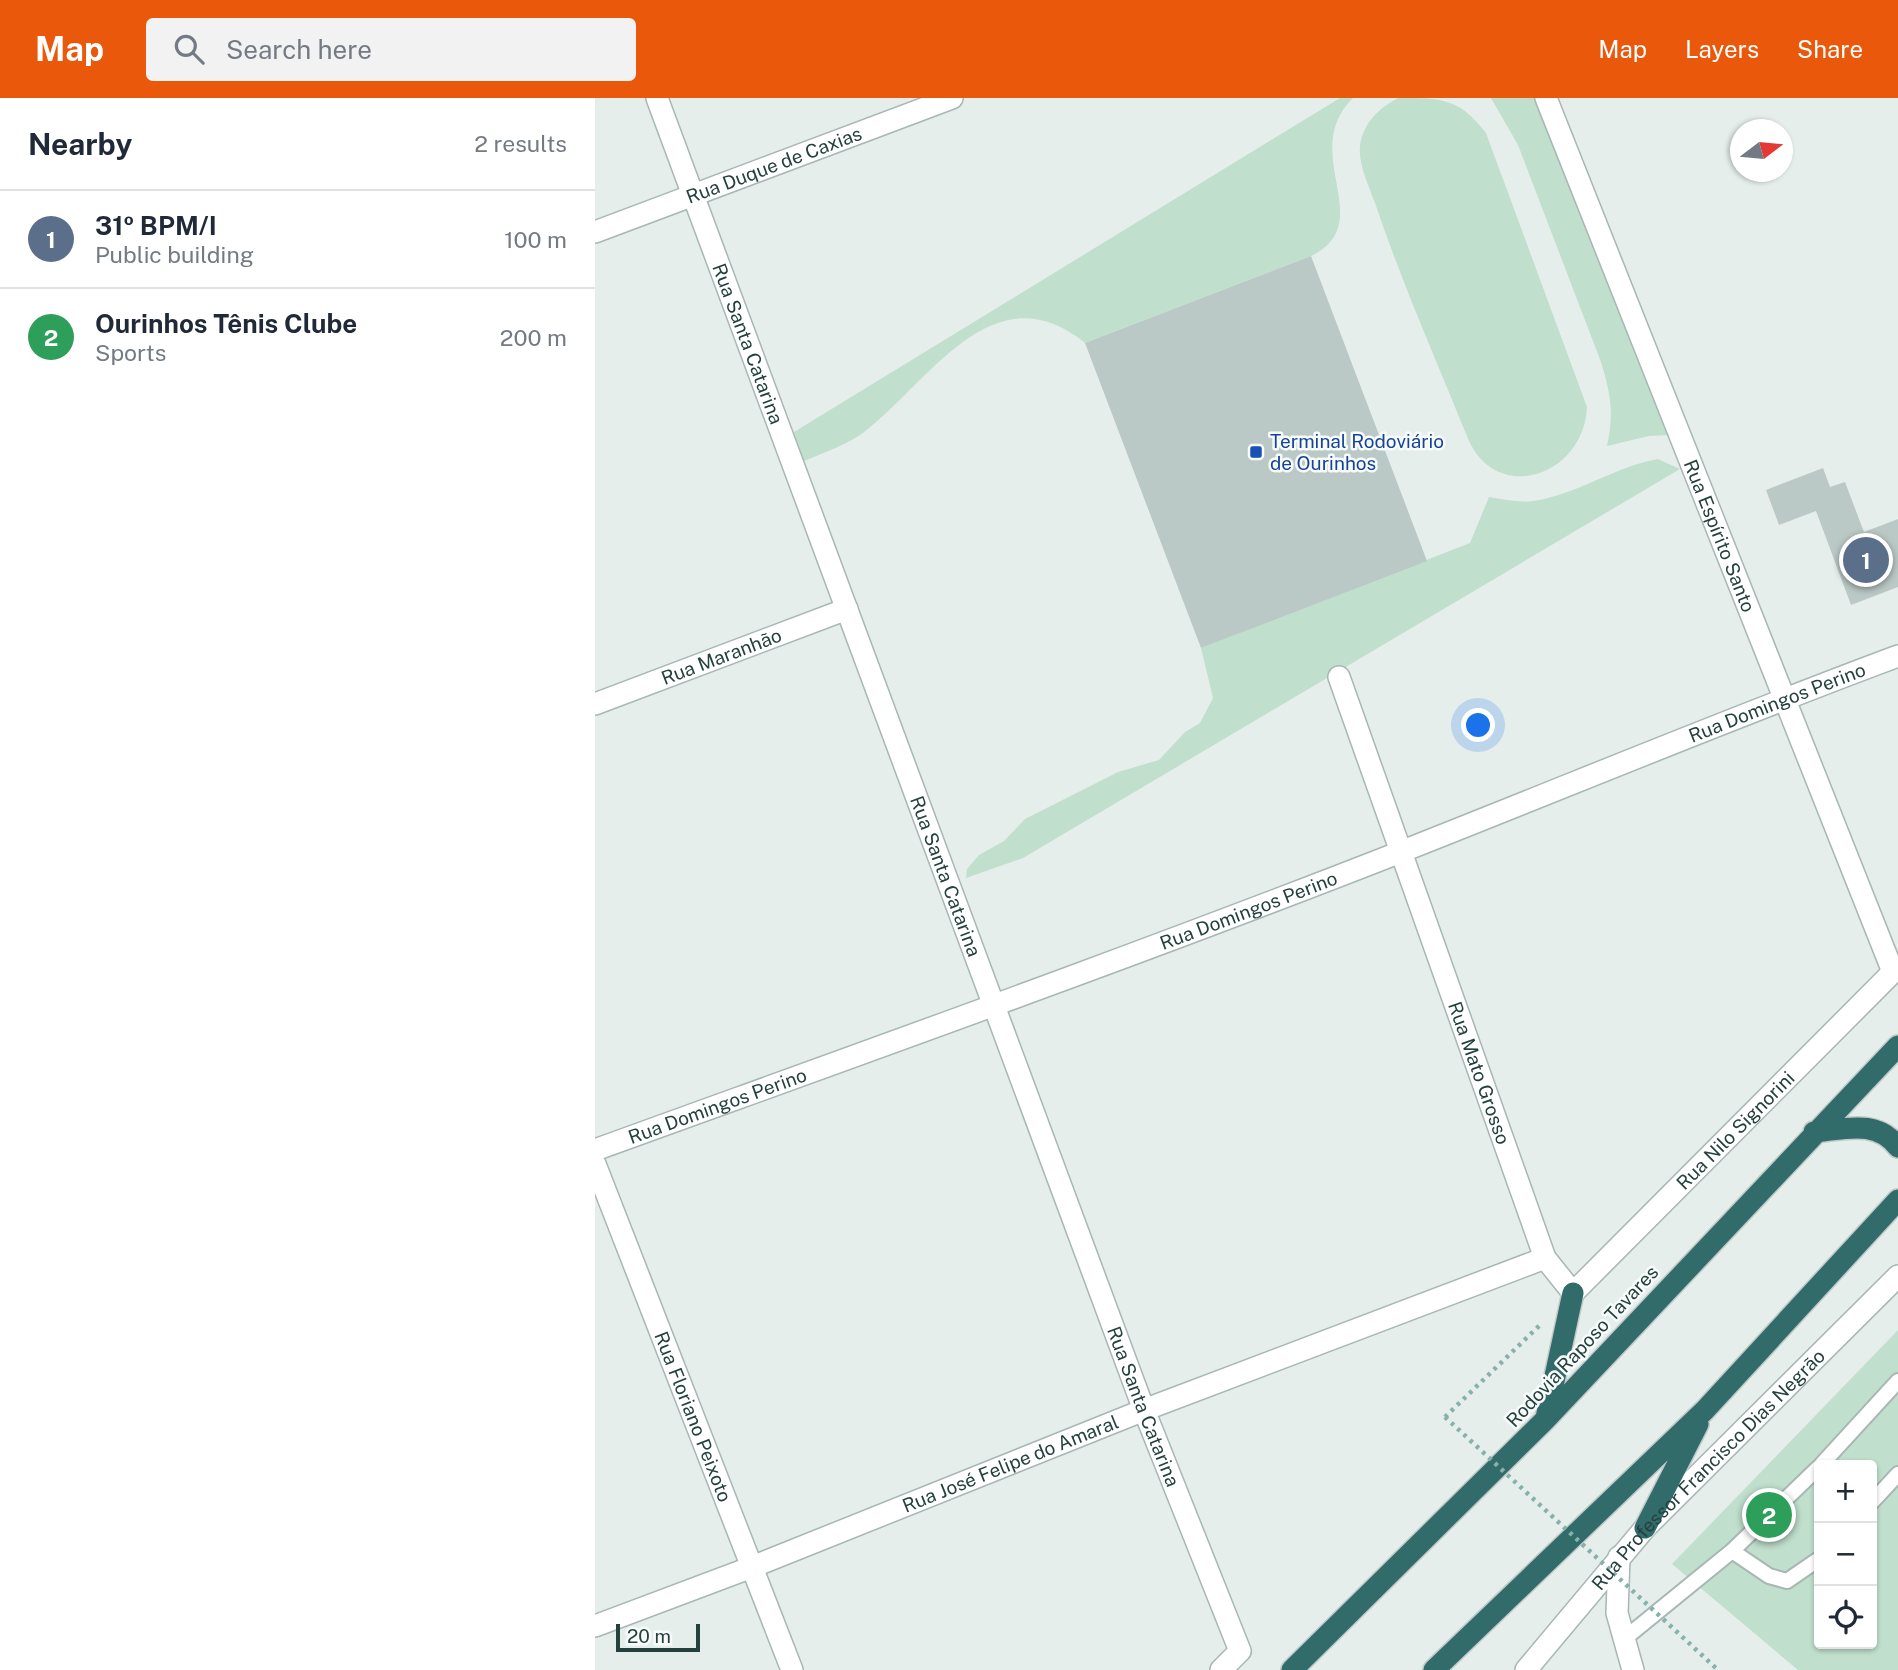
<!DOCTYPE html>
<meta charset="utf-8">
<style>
body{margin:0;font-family:"Public Sans",sans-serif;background:#f2f2f3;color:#1f2937}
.controls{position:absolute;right:21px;bottom:21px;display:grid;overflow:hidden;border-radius:7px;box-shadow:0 2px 5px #0004}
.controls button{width:63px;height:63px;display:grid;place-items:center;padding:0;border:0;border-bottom:2px solid #e0e1e3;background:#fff;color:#1f2937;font:35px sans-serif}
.compass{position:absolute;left:1135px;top:21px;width:63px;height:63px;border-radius:50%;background:#fff;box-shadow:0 2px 5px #0004;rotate:74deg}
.scale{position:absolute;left:21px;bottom:18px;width:84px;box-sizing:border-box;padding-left:7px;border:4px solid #25413e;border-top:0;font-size:19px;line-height:24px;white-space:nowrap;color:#25413e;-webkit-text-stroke:5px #f7fbf9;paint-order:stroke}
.you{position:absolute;left:884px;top:628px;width:24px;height:24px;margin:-18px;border:5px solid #fff;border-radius:50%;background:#1a73e8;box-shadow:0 0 0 10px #1a73e833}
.badge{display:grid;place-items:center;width:46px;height:46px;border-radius:50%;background:#ea580c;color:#fff;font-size:23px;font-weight:700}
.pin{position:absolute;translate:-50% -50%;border:4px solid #fff;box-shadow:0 2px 7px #0006}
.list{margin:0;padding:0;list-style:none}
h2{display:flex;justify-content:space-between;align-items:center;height:91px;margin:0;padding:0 28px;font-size:30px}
h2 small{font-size:23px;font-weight:400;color:#747a83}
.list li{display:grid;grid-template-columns:46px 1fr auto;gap:21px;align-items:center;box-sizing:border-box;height:98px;padding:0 28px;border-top:2px solid #e0e1e3}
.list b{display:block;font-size:26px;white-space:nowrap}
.list p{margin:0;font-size:23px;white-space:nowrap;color:#747a83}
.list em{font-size:23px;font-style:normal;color:#747a83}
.icon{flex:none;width:38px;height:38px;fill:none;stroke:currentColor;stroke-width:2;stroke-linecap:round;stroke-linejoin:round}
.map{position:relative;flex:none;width:1303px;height:1572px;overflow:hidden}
header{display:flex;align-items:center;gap:42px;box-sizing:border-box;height:98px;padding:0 35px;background:#ea580c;color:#fff}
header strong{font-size:33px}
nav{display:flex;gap:38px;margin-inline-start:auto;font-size:24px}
.search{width:490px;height:63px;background:#f2f2f3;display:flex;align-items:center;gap:18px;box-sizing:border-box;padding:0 24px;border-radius:7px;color:#747a83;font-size:26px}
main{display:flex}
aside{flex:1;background:#fff}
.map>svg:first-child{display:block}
.green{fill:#c0dfcd;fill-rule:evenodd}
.building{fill:#bbc9c6}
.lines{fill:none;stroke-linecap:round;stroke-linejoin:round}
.service-casing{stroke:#a8b7b4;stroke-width:18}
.minor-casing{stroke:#a8b7b4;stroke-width:24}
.tertiary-casing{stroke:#a8b7b4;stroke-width:24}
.motorway-casing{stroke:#c2cac9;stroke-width:24}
.path{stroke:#87b1ab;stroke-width:4.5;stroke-dasharray:3.5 5;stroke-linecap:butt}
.service{stroke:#fff;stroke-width:14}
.minor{stroke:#fff;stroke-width:21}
.tertiary{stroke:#fff;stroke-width:21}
.motorway{stroke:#316c6a;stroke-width:21}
.path-bridge{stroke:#87b1ab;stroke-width:4.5;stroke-dasharray:3.5 5;stroke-linecap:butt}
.transit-dot{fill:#1a4fb4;stroke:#f7fbf9;stroke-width:2.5}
.labels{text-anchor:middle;stroke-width:5;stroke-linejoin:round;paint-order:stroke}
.street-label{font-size:19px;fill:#25413e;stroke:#f7fbf9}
.transit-label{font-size:19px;fill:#164399;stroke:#f7fbf9;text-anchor:start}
</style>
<header>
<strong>Map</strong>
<div class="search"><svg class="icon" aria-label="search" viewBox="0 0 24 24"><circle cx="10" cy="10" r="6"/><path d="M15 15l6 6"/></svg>Search here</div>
<nav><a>Map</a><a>Layers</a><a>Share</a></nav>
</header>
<main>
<aside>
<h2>Nearby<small>2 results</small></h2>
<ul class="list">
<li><span class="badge" style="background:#5c6f8a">1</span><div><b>31º BPM/I</b><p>Public building</p></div><em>100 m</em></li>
<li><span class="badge" style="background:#2e9e5b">2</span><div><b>Ourinhos Tênis Clube</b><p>Sports</p></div><em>200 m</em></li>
</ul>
</aside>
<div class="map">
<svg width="1303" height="1572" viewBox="0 0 1303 1572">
<rect width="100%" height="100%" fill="#e6eeec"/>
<!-- green -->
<path class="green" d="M745,0h13c-56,55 27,124 -42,158l-226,87c-92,-75 -156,40 -222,90 -17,12 -40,20 -59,28l-10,-29z
M803,0c44,0 61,0 88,35l101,274c-3,68 -88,98 -118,34 -32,-79 -67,-158 -94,-238 -6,-17 -17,-39 -15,-57 3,-23 19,-38 38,-48z
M896,0h44l133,337 -19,1 -42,10c7,-33 4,-51 -6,-84l-83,-217z
M1063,361l22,10 -657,389 -57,20 1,-9 12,-14 25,-14 21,-22 93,-47 41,-12 26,-28 15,-9 13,-25 -12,-50 269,-105 19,-46c15,2 29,6 44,4 43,-6 81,-34 125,-42z
M1303,1232v340h-100l-126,-106zM1224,1367h53v179h-53z"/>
<!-- building -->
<path class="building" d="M716,158l116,305 -226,87 -116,-305z
M1228,370l7,19 15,-5 19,50 34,-13v68l-47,18 -35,-94 -37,14 -13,-35z"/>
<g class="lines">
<!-- service casing -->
<g class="service-casing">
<path id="service" d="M1226,1367l77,-84
M1277,1404l26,-28
M1137,1453l37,25 18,5 32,-22
M1029,1541l108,-88 87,-84"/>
</g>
<!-- minor casing -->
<g class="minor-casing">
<g id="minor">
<path id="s1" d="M62,0l487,1312 96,241 -19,19"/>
<path id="s2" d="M951,0l347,874"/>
<path id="s3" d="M744,579l206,581 28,35 325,-326"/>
<path id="s4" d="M0,606l252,-95"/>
<path id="s5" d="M0,1052c270,-98 540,-194 808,-299 165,-65 328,-133 495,-195"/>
<path id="s6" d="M0,1066l197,506"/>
<path d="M1024,1459l-2,56 16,57"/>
<path id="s7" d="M0,1528l157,-59 392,-157 401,-152"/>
<path id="s8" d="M931,1572l119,-142 253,-252"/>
</g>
</g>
<!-- tertiary casing -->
<g class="tertiary-casing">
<g id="tertiary">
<path id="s9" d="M0,134l357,-134"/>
</g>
</g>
<!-- motorway casing -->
<g class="motorway-casing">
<path id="motorway" d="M1219,1034c32,-3 63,-13 84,15
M951,1320l27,-125
M1050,1430l53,-104
M697,1572l253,-250 353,-374
M839,1572l271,-260 193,-210"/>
</g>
<!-- path -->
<path class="path" d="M850,1319l97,-94"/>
<!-- service -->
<use href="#service" class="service"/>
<!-- minor -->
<use href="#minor" class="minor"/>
<!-- tertiary -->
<use href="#tertiary" class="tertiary"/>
<!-- motorway -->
<use href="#motorway" class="motorway"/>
<!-- path-bridge -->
<path class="path-bridge" d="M850,1319l273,253"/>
</g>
<!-- markers -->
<rect class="transit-dot" x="654" y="347" width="14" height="14" rx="3.5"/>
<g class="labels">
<!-- street labels -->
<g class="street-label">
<text dy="7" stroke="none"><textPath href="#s9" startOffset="191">Rua Duque de Caxias</textPath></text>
<text dy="7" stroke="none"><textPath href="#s1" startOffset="262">Rua Santa Catarina</textPath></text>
<text dy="7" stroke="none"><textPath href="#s2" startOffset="471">Rua Espírito Santo</textPath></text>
<text dy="7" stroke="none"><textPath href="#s4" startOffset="135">Rua Maranhão</textPath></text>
<text dy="7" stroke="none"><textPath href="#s5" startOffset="1264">Rua Domingos Perino</textPath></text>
<text dy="7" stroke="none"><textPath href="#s1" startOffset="830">Rua Santa Catarina</textPath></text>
<text dy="7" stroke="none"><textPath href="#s5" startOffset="696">Rua Domingos Perino</textPath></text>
<text dy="7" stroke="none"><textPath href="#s3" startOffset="420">Rua Mato Grosso</textPath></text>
<text dy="7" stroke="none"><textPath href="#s5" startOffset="130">Rua Domingos Perino</textPath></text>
<text dy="7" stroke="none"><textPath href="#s3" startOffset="891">Rua Nilo Signorini</textPath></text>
<text transform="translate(987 1248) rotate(-47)" y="7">Rodovia Raposo Tavares</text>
<text dy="7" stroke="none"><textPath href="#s1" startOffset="1396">Rua Santa Catarina</textPath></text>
<text dy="7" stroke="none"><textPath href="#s6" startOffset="271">Rua Floriano Peixoto</textPath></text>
<text dy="7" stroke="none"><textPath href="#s7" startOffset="446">Rua José Felipe do Amaral</textPath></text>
<text dy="7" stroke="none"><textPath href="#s8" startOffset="271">Rua Professor Francisco Dias Negrão</textPath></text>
</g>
<!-- transit labels -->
<g class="transit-label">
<text x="675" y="350">Terminal Rodoviário<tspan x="675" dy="22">de Ourinhos</tspan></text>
</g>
</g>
</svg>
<div class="controls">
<button>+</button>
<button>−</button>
<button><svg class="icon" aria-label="locate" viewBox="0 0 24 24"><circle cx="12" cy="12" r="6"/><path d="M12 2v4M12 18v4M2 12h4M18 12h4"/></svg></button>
</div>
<svg class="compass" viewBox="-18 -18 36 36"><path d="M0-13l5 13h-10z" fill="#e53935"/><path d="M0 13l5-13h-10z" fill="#747a83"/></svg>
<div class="scale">20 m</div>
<div class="you"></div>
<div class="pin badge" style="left:1271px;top:462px;background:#5c6f8a">1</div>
<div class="pin badge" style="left:1174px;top:1417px;background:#2e9e5b">2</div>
</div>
</main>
